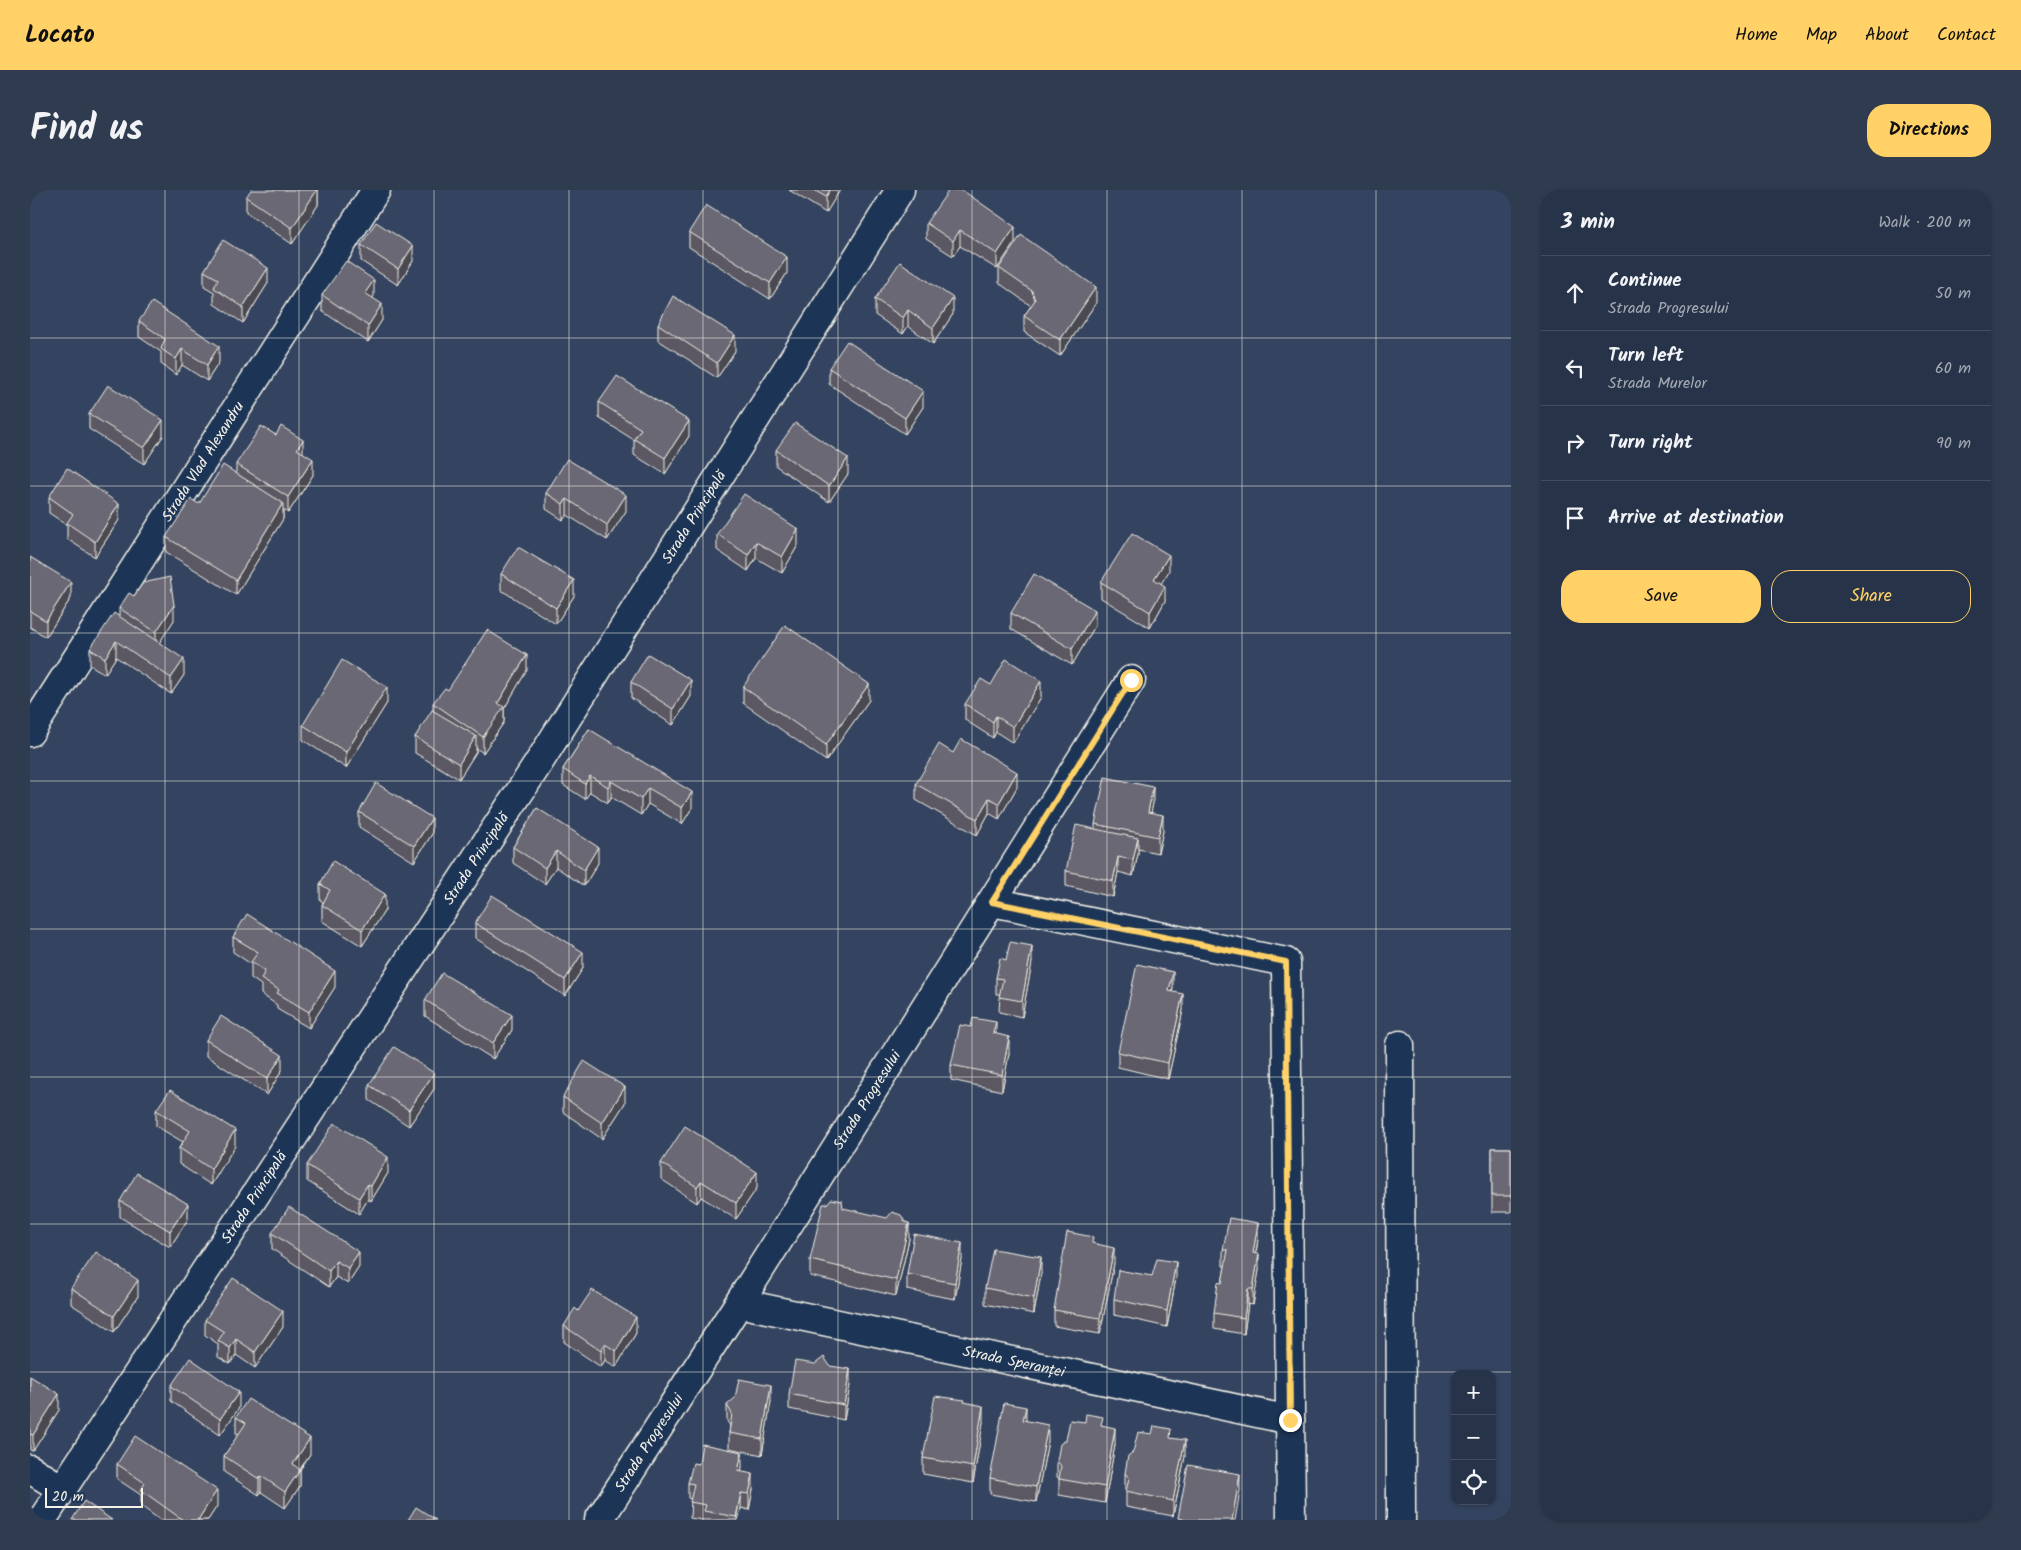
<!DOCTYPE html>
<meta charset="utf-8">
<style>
body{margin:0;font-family:Kalam,sans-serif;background:#2f3b4f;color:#f1f3f6}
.controls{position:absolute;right:15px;bottom:15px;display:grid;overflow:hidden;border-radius:10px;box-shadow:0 1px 4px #0004}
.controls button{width:45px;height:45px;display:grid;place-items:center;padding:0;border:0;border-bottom:1px solid #434e60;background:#273348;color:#f1f3f6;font:25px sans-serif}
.scale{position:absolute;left:15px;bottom:12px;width:98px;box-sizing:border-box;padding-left:5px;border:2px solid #f4f1e8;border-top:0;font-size:14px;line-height:18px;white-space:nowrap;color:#f4f1e8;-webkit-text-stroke:4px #1d3557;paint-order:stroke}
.stop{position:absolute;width:15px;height:15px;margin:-11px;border:4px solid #ffd166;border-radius:50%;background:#fff}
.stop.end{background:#ffd166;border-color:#fff;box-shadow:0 1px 5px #0008}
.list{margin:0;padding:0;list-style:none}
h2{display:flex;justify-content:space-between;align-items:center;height:65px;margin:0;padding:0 20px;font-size:21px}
h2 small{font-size:16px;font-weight:400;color:#a4aab4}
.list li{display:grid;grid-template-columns:32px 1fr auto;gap:15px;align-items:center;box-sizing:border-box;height:75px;padding:0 20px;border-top:1px solid #434e60}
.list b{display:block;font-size:19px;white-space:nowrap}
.list p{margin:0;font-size:16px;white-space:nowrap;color:#a4aab4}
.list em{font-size:16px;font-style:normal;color:#a4aab4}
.actions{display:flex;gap:10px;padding:15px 20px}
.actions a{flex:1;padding:11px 0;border:1px solid #ffd166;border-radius:20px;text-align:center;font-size:18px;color:#ffd166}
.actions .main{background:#ffd166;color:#111}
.icon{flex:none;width:28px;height:28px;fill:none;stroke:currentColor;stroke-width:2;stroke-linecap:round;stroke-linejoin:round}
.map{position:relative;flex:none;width:1481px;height:1330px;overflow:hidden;border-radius:20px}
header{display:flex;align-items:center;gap:30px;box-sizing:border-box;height:70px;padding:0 25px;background:#ffd166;color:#111}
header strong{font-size:24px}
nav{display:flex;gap:28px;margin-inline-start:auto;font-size:18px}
.intro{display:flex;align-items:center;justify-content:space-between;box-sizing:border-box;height:120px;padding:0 30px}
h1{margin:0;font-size:35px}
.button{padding:12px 22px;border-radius:20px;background:#ffd166;color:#111;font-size:18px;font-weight:700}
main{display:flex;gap:30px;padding:0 30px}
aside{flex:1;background:#273348;border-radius:20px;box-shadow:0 1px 4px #0004}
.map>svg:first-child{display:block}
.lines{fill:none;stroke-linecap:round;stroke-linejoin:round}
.minor-casing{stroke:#f4f1e8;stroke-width:31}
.major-casing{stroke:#f4f1e8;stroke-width:31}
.minor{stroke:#1d3557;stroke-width:28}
.major{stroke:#1d3557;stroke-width:28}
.wall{fill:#5b5964;stroke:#f4f1e8}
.shaded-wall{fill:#4a4951;stroke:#f4f1e8}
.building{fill:#6a6874;stroke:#f4f1e8}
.route{stroke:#ffd166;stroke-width:6}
.grid{fill:none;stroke:#f4f1e8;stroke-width:1;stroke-opacity:0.55}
.labels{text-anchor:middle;stroke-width:4.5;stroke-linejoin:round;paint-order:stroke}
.street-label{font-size:15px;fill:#f4f1e8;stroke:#1d3557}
</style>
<header>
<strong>Locato</strong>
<nav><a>Home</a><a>Map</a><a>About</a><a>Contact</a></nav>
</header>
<div class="intro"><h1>Find us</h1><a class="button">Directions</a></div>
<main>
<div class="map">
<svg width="1481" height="1330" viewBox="0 0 1481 1330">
<rect width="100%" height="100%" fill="#344460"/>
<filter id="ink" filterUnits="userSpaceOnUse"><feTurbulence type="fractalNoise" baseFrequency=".02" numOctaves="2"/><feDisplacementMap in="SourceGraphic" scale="10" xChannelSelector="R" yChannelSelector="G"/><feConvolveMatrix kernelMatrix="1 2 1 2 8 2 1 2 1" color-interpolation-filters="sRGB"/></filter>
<g filter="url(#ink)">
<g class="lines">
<!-- minor casing -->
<g class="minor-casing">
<g id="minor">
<path id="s1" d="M0,542l346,-542"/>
<path d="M962,712l294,60 5,558"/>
<path d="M1370,855l1,475"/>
<path id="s2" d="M709,1113l551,117"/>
<path d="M0,1279l32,20"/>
<path id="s3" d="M569,1330l140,-217 392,-623"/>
</g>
</g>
<!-- major casing -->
<g class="major-casing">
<g id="major">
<path id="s4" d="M12,1330l494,-753 364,-577"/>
</g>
</g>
<!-- minor -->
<use href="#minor" class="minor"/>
<!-- major -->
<use href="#major" class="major"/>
</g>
<!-- wall -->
<path class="wall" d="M288,0v15l-26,39 -46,-32v-15z
M759,0h51l-14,23z
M896,33l89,4 -18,42 -37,-23 -7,10 -27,-17z
M659,42l98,41 -17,26 -81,-52z
M331,55l52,16 -15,24 -37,-24z
M969,78l97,35 -36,53 -36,-24v-16l7,-10 -32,-23z
M174,81l64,12 -25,40 -29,-19v-12l-10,-6z
M292,105l52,1 -2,2 10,22 -14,22 -46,-31z
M845,109l78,15 -20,30 -25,-18 -5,8 -28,-19z
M109,131l80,41 -12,19 -25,-16 -6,10 -15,-11v-12l-22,-15z
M628,134l77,27 -18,27 -59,-38z
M799,178l94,39 -18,27 -76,-50z
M569,212l90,34 -24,38 -31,-19v-15l-35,-22z
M59,224l74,22 -19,28 -55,-35z
M746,260l72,24 -19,28 -53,-36z
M273,263l10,22 -25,38 -5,-3v9l-47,76 -70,-43v-15l33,-33 37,-31v-9z
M516,303l80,18 -19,29 -40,-25 -4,5 -17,-11z
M19,307l70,23 -24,37 -28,-18v-14l-18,-12z
M687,344l81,11 -16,28 -26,-15 -8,13 -31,-21z
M0,367l41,41 -25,39 -16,-10z
M1139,381l-8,12 4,18 -15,27 -49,-30v-16z
M471,384l73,22 -18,28 -55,-34z
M89,418l55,12 -15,23 25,32 -13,19 -55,-37 -11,17 -15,-9v-16l29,-33z
M981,423l84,13 -23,39 -61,-36z
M497,480l-23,39v13l-21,31 -7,-5v4l-17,27 -44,-26v-16l18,-26v-8l15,-13z
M601,492l60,14 -18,29 -42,-27z
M961,495l50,12 -28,46 -17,-11 -3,6 -28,-18v-16z
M713,497l126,13 -43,61 -83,-58z
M357,513l-41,65 -43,-28v-15z
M559,539l103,79 -10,16 -34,-20 -7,11 -30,-18 -3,6 -18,-11 -5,7 -22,-14v-16z
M923,563l64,34 -18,32 -10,-6 -12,22 -61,-35v-16z
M1123,613l-2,9 12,19 -5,22 -20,-4v5l-5,22 -15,-4 -5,25 -47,-11v-15l29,-42v-5z
M507,618l61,55 -14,23 -28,-19 -11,17 -32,-21v-16z
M329,622l73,22 -18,28 -55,-35z
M290,694l65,26 -23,36 -40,-25v-16l1,-3 -3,-2z
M445,733l108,45 -18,28 -90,-58z
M203,747l102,50 -26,41 -32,-19v-4l-16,-11v-9l-10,-7v-14l-18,-12z
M976,770l26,2 -10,55 -23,-5 1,-18h-4v-16z
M1143,798l-1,4 11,18 -15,69 -50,-12v-15z
M395,810l87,30 -19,29 -68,-43z
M966,844l13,19 -7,38 -51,-11v-15z
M176,850l76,30 -15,25 -61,-39z
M339,895l65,4 -25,37 -40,-26z
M533,907l62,6 -23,36 -39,-27z
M126,920l79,36 -24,39 -32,-21v-16l4,-6 -27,-16z
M1462,958h19v64h-19z
M631,973l96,25 -21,31 -35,-22 -4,6 -36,-24z
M277,975l81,8 -17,28 -3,-2 -9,15 -52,-33z
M90,1011l68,18 -18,28 -50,-30z
M242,1043l87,34 -11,17 -12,-7 -7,10 -57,-38z
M879,1049l-13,57 -86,-20v-16z
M1228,1049l-2,15 3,16 -6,35 -5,-1 -4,30 -30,-5v-16l8,-30 3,-17h-2v-16z
M1063,1053l21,20 -14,71 -46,-8v-16z
M932,1069l-7,40 -48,-9v-16z
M1011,1083l-7,41 -49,-10v-16z
M1122,1086l24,2 -9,49 -53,-12v-16z
M41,1098l67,8 -24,36 -43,-28z
M548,1121l58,22 -20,34 -11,-7 -4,7 -37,-25v-16z
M175,1130l78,7 -28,41 -19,-13 -6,9 -12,-7v-13l-13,-9z
M800,1176l20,19 -6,35 -55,-11v-15z
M0,1186l29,34 -26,41 -3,-1z
M141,1196l68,22 -19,27 -49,-34z
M741,1211l-9,54 -33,-7v-15l1,-7 -3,-5v-16z
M935,1212l18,20 -10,61 -50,-9v-16z
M206,1227l74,37 -10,16v16l-15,22 -24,-16 -2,3 -35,-23v-16l15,-22 -3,-1z
M996,1231l22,20 -12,61 -46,-8v-16z
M1073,1235l12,19 -10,59 -46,-8v-16l-2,-2v-16z
M1141,1248l14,18 -12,60 -47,-9v-16l-1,-2v-16z
M87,1274l100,42 -9,14h-48l-19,-14v-11l-24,-16z
M669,1274l43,3 -1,4 12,18 -4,21 -8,-2 -3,12h-36l-12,-2 1,-19 -3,-1v-15z"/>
<!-- shaded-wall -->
<path class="shaded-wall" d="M287,0h1v15l-26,39v-16z
M800,0h10l-14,23v-16z
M985,37v15l-18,27v-15z
M930,40v16l-7,10v-15z
M383,56v15l-15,24v-16z
M757,67v16l-17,26v-16z
M238,78v15l-25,40v-16z
M344,90v16l-9,13v-16z
M1066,97v16l-36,53v-16z
M923,108v16l-20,30v-16z
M352,114v16l-14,22v-16z
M878,120v16l-5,8v-16z
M705,145v16l-18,27v-15z
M189,156v16l-12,19v-16z
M152,159v16l-6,10v-16z
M893,201v16l-18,27v-16z
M133,230v16l-19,28v-16z
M659,231v15l-24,38v-16z
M273,250v16l-6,-7z
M818,268v16l-19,28v-16z
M283,269v16l-25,38v-16z
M596,305v16l-19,29v-15z
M537,309v16l-4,5v-16z
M253,313v16l-47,76v-15z
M89,314v16l-24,37v-15z
M768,339v16l-16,28v-16z
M726,352v16l-8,13v-16z
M1139,365v16l-15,24v-16z
M544,390v16l-18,28v-16z
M41,392v16l-25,39v-16z
M1135,396v15l-15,27v-16z
M144,415v15l-18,28v-16z
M1065,420v16l-23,39v-16z
M86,451v16l-11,17v-16z
M497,465v15l-23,39v13l-21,31v-16l15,-34z
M154,469v16l-13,19v-16z
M661,490v16l-18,29v-16z
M1011,491v16l-28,46v-16z
M839,494v16l-43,61v-16z
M357,497v16l-41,65v-16z
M966,526v16l-3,6v-16z
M446,546v16l-17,27v-15z
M987,582v15l-18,32v-16z
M560,586v16l-5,7v-15z
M581,591v16l-3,6v-16z
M1123,597v16l-5,25v-16z
M618,598v16l-7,11v-16z
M662,602v16l-10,16v-16z
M959,608v15l-12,22v-16z
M1133,625v16l-5,22v-16z
M402,628v16l-18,28v-16z
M1108,648v16l-5,22v-16z
M568,657v16l-14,23v-16z
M526,661v16l-11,17v-16z
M1088,667v15l-5,25v-16z
M355,704v16l-23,36v-16z
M1002,756v16l-10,55v-16z
M553,762v16l-18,28v-16z
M305,781v16l-26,41v-16z
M1143,782v16l-4,19v-16z
M1153,804v16l-15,69v-16z
M482,825v15l-19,29v-16z
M966,832v16l-3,-5z
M979,847v16l-7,38v-16z
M252,865v15l-15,25v-16z
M404,883v16l-25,37v-16z
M595,897v16l-23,36v-16z
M205,940v16l-24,39v-16z
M358,967v16l-17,28v-15z
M727,982v16l-21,31v-16z
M671,991v16l-4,6v-16z
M338,994v15l-9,15v-16z
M158,1014v15l-18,28v-16z
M879,1033v16l-13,57v-16z
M1228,1033v16l-5,30v-16z
M932,1053v16l-7,40v-16z
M1084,1058v15l-14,71v-16z
M329,1062v15l-11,17v-16z
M1229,1064v16l-6,35v-16z
M1011,1067v16l-7,41v-16z
M306,1071v16l-7,10v-16z
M1146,1072v16l-9,49v-16z
M108,1090v16l-24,36v-16z
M1218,1099v15l-4,30v-16z
M253,1121v16l-28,41v-16z
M606,1127v16l-20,34v-16z
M206,1149v16l-6,9v-16z
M575,1154v16l-4,7v-16z
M820,1179v16l-6,35v-15z
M741,1195v16l-9,54v-16z
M209,1202v16l-19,27v-16z
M29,1204v16l-26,41v-16z
M953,1216v16l-10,61v-16z
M996,1217v16l-3,-3z
M1018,1235v16l-12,61v-15z
M1085,1238v16l-10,59v-16z
M280,1248v16l-17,26v-16z
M1155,1250v16l-12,60v-15z
M712,1262v15l-4,20v-16z
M270,1280v16l-15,22v-16z
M723,1284v15l-4,21v-16z
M1210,1284v16l-5,30h-3z
M231,1286v16l-2,3v-16z
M187,1300v16l-9,14h-10z
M711,1303v15l-3,12h-2z"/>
<!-- building -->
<path class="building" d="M221,0h66l-25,38 -46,-31z
M784,0h16l-4,7z
M919,0h13l53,37 -18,27 -37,-24 -7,11 -27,-18z
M676,15l81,52 -17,26 -81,-51z
M346,32l37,24 -15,23 -37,-24z
M991,45l75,52 -36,53 -36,-24 11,-16 -3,-9 -33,-23z
M193,50l45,28 -25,39 -29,-19 4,-9 -14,-8z
M316,71l28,19 -9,13 17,11 -14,22 -46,-31z
M870,72l53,36 -20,30 -25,-18 -5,8 -28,-19z
M643,106l62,39 -18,28 -59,-39z
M122,112l67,44 -12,19 -25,-16 -6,10 -15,-10 4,-10 -26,-18z
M817,151l76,50 -18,27 -76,-50z
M587,186l72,45 -24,37 -31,-19 7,-10 -42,-27z
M78,195l55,35 -19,28 -55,-34z
M765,233l53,35 -19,28 -53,-36z
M231,236l15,9 5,-9 22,14 -6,9 16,10 -25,38 -52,-33z
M537,269l59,36 -19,30 -40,-26 -4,5 -17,-11z
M193,275l60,38 -47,77 -70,-43 25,-38 8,5z
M37,278l52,36 -24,38 -28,-19 6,-9 -24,-17z
M714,304l54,35 -16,28 -26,-15 -8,13 -31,-21z
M1102,343l37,22 -15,24 11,7 -15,26 -49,-30z
M488,357l56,33 -18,28 -55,-34z
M0,367l41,25 -25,39 -16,-10z
M1004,384l61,36 -23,39 -61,-36z
M140,387l4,28 -18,27 -37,-24 10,-15 5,3 9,-13z
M84,423l70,46 -13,19 -55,-37 -11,17 -15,-9z
M755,435l84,59 -43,61 -83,-58z
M457,440l40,25 -29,48 6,4 -21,30 -50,-34 12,-15 3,2z
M618,464l43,26 -18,29 -42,-27z
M976,469l35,22 -28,46 -17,-11 -3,6 -28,-18 16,-25 10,6z
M312,470l45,27 -41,65 -43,-27z
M402,520l44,26 -17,28 -44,-27z
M559,539l103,63 -10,16 -34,-20 -7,11 -30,-18 -3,6 -18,-11 -5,8 -22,-15z
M931,549l56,33 -18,31 -10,-5 -12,21 -61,-35 23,-40 14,9z
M1075,587l48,10 -5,25 15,3 -5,22 -63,-13z
M346,593l56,35 -18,28 -55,-34z
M507,618l61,39 -14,23 -28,-19 -11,17 -32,-21z
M1046,635l62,13 -5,22 -15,-3 -5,24 -47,-10z
M303,671l52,33 -23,36 -40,-25 8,-15 -10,-6z
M462,705l91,57 -18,28 -90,-57z
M217,724l88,57 -26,41 -32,-19 2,-3 -18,-11 4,-8 -14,-9 7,-10 -25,-15z
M980,752l22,4 -10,55 -23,-4 4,-18 -7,-1 4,-20 6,2z
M1107,774l36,8 -4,19 14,3 -15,69 -50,-11z
M412,783l70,42 -19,28 -68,-43z
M191,826l61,39 -15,24 -61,-39z
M943,828l23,4 -3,11 16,4 -7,38 -51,-10 9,-40 11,2z
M364,857l40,26 -25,37 -40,-25z
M554,871l41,26 -23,36 -39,-26z
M140,900l65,40 -24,39 -32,-21 11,-17 -34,-21z
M304,933l54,34 -17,29 -3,-2 -9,14 -52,-33z
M655,936l72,46 -21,31 -35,-22 -4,6 -36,-24z
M1462,958h19v48h-19z
M107,983l51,31 -18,27 -50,-30z
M801,1009l11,2 1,7 44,10 5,-6 9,3 4,7 4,1 -13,57 -86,-20 13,-56h4z
M259,1017l70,45 -11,16 -12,-7 -7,10 -57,-38z
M1199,1028l29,5 -5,30 6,1 -6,35h-5l-4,29 -30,-5 4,-31 4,1 6,-33h-5z
M1037,1042l26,5 -1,6 22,5 -14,70 -46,-8z
M884,1044l48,9 -7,40 -48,-9z
M963,1059l48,8 -7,41 -49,-10z
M66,1062l42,28 -24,36 -43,-28z
M1127,1069l19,3 -9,49 -53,-12 4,-29 34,6z
M203,1088l50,33 -28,41 -19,-13 -6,9 -12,-7 6,-9 -19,-12z
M562,1100l44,27 -20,34 -11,-7 -4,7 -37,-25 11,-18 3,3z
M794,1167l6,9 20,3 -6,36 -55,-11 6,-33 20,3z
M160,1168l49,34 -19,27 -49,-33z
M0,1186l29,18 -26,41 -3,-1z
M709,1189l32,6 -9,54 -33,-6 3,-19 -5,-9 8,-7z
M905,1206l30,4 -1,2 19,4 -10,61 -50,-9z
M218,1209l62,39 -17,26 7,6 -15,22 -24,-16 -2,3 -35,-23 22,-33 -10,-6z
M974,1213l22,4 -3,13 25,5 -12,62 -46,-9z
M1056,1224l17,3 -2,8 14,3 -10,59 -46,-8 2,-13 -4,-5 3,-17 6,-4 4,-20 15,2z
M1124,1236l17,3 -1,9 15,2 -12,61 -47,-10 3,-13 -4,-5 3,-17 5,-4 5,-20 14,2z
M105,1246l82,54 -19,30h-15l-42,-30 4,-7 -28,-19z
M672,1254l40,8 -4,19 15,3 -4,20 -8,-1 -5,24 -32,-6 2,-6 -16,-3 4,-18 -6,-1 5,-20 6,1z
M1158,1275l52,9 -8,46h-44l-10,-2z
M54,1311l28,19h-40z
M386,1317l20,13h-28z"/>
</g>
<g class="lines" filter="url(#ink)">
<!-- route -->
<path class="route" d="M1101,490l-139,222 294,60 4,458"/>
</g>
<!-- grid -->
<path class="grid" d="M135,0v1330M269,0v1330M404,0v1330M539,0v1330M673,0v1330M808,0v1330M942,0v1330M1077,0v1330M1212,0v1330M1346,0v1330M0,148h1481M0,296h1481M0,443h1481M0,591h1481M0,739h1481M0,887h1481M0,1034h1481M0,1182h1481"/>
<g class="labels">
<!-- street labels -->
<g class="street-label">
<text dy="5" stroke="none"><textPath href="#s1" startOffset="321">Strada Vlad Alexandru</textPath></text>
<text dy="5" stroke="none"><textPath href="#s4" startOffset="1196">Strada Principală</textPath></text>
<text dy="5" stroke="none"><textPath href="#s4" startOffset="791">Strada Principală</textPath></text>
<text dy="5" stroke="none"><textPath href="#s3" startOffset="498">Strada Progresului</textPath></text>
<text dy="5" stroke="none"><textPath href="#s4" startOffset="386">Strada Principală</textPath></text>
<text dy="5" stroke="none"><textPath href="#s2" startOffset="281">Strada Speranței</textPath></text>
<text dy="5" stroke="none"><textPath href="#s3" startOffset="92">Strada Progresului</textPath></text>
</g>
</g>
</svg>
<div class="controls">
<button>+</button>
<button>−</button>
<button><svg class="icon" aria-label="locate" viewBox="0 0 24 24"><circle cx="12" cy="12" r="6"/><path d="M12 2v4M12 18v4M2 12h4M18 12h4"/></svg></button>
</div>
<div class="scale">20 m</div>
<div class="stop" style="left:1101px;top:490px"></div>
<div class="stop end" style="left:1260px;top:1230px"></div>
</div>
<aside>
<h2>3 min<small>Walk · 200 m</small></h2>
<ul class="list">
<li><svg class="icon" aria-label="ahead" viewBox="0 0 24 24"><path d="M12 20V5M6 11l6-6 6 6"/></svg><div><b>Continue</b><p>Strada Progresului</p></div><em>50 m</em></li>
<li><svg class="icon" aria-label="left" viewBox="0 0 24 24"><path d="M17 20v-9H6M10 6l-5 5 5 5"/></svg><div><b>Turn left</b><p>Strada Murelor</p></div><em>60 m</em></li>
<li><svg class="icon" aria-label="right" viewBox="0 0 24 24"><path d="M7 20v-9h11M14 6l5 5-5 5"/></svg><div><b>Turn right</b></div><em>90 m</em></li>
<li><svg class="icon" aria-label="arrive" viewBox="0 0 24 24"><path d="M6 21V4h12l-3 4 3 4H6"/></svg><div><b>Arrive at destination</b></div></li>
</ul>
<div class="actions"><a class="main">Save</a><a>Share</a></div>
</aside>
</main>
